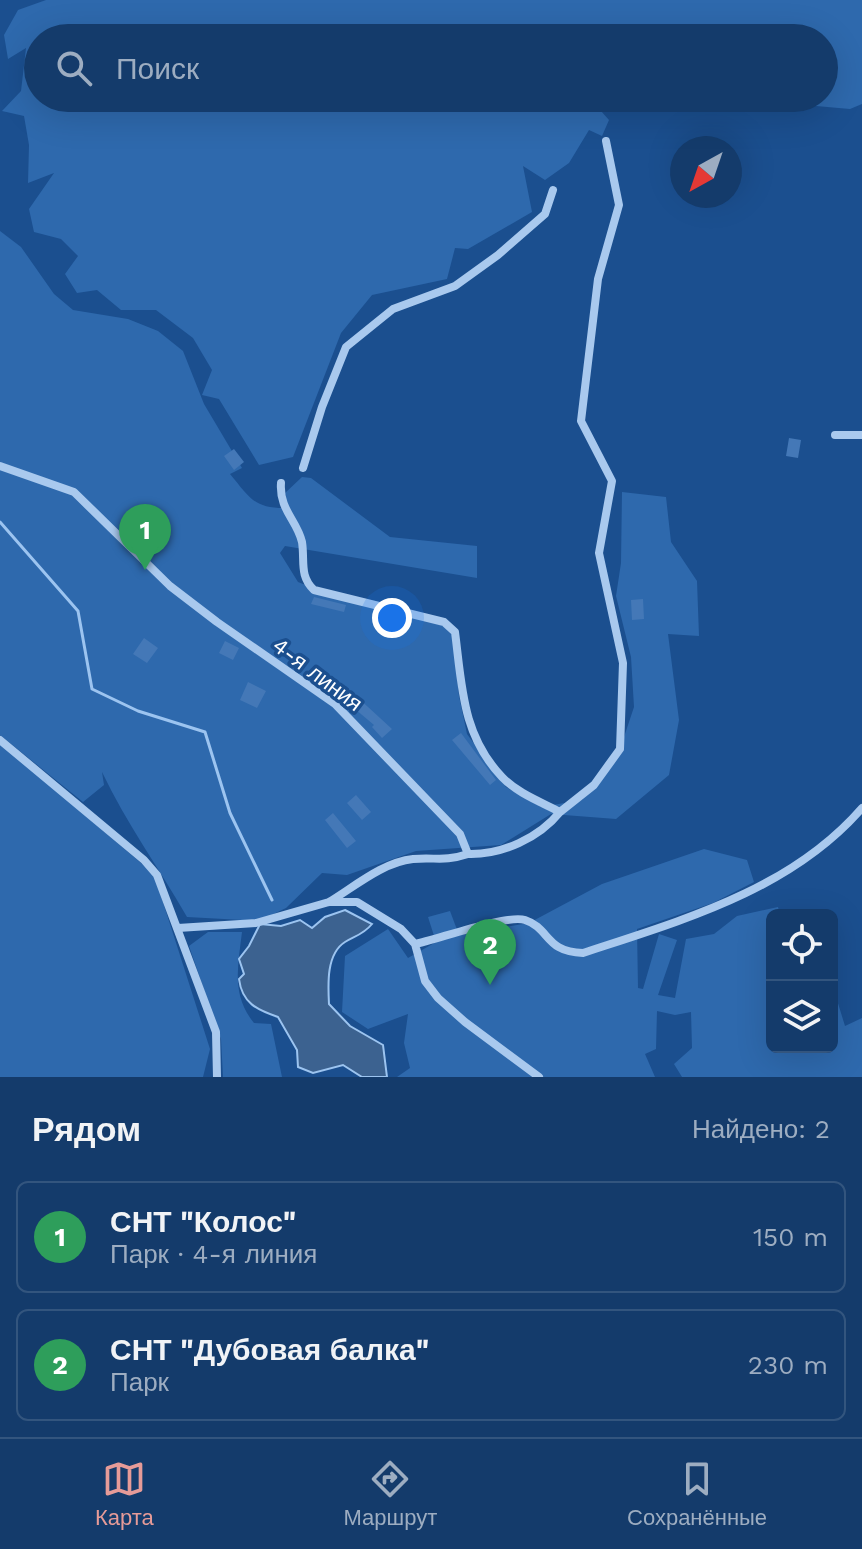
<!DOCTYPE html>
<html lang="ru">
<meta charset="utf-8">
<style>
body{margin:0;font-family:"Work Sans",sans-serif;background:#214673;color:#f1f3f6}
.controls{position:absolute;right:24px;bottom:24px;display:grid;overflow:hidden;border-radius:12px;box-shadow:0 8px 32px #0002}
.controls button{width:72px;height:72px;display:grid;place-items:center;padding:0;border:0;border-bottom:2px solid #33557e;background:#143b6b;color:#f1f3f6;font:40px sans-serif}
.compass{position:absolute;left:670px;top:136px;width:72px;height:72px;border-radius:50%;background:#143b6b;box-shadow:0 8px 32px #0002;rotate:220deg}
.you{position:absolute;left:392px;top:618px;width:28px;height:28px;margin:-20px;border:6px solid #fff;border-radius:50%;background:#1a73e8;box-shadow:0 0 0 12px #1a73e833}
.badge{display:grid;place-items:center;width:52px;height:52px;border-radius:50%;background:#e69b98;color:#fff;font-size:26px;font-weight:700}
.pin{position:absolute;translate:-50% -66px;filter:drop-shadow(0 2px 4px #0008)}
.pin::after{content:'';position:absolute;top:42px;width:28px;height:24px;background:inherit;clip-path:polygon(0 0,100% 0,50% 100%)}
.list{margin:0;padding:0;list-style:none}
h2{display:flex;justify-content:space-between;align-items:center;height:104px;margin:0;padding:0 32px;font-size:34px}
h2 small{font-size:26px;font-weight:400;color:#9dadc1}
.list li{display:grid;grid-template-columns:52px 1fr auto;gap:24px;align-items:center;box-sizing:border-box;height:112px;margin:0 16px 16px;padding:0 16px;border:2px solid #33557e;border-radius:12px}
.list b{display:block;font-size:30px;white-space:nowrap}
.list p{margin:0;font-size:26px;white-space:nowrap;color:#9dadc1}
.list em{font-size:26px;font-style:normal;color:#9dadc1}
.icon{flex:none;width:44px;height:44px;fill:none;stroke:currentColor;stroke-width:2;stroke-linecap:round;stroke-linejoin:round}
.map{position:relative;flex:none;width:862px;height:1077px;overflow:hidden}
.search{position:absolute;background:#143b6b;box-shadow:0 8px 32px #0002;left:24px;right:24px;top:24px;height:88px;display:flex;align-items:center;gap:20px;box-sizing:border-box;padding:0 28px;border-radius:44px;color:#9dadc1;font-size:30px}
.sheet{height:360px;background:#143b6b}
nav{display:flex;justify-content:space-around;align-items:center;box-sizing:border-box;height:112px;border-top:2px solid #33557e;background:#143b6b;font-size:22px;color:#9dadc1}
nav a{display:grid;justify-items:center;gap:4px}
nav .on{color:#e69b98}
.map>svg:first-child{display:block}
.green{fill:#2e69ad}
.water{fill:#3c6290;stroke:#9cc4f0;stroke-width:2}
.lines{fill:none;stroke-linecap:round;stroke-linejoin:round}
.stream{stroke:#9cc4f0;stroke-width:3}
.building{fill:#4478b7}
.minor{stroke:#a9c9ee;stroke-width:8}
.labels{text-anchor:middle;stroke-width:7;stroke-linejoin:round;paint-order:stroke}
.street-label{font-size:22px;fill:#fff;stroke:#1b4f8f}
</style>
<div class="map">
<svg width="862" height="1077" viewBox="0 0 862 1077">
<rect width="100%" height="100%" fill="#1b4f8f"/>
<!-- green -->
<path class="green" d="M46,0h816v104l-12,5 -34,-3 -7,-8h15v-60h-786v60h579l-16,13 8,9 -7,16 -13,-6 -20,33 -24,17 -22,-14 9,46 -64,37 -13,-1 -8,31 -75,16 -31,38 -48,124 -34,8 -40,-66 -17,-4 10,-25 -19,-32 -37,-28h-35l-24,-20 -20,3 -12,-19 13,-18 -17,-17 -27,-7 -5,-23 25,-36 -26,10 1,-38 -5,-29 -22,-5 19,-20 5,-43 -18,11 -4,-24 14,-25z
M0,231l21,16 33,47 19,16 55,9 30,12 25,20 21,53 38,64 -12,6c20,24 24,35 58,34l-4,-14 18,-17 9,1 79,59 87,9v32l-192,-32 -5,7 18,29 41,16 103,26 11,11 6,61 8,38 39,53 35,20 41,-7 38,-51 14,-42 -3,-50 -15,-61 5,-33 1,-71 44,5 5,45 26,39 2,55 -31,-2 11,86 -10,55 -53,44 -65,-5 -50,31 -85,6 -69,24 -25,-2 -36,35 -27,13 -72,-4c-28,-49 -61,-94 -85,-145l2,13 -21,17 -83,-67z
M0,743l154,131 56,175 -7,28h-203z
M704,849l43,11 7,22 -41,21 -76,26 1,59 5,1 16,-55 18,6 -19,55 17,3 11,-59 28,-5 23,-18 41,-9 2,8h-8v132h60l1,-60 12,39 17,-8v59h-180l-8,-13 18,-16 -1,-36 -16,3 -18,-4 -1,38 -11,5 10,23h-258l13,-9 -6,-25 4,-29 -40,15 -26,-17 3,-56 43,-27 20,29 28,-16 -8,-25 22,-6 9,24 70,-12 73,-39z
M208,932h34c-4,34 -11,63 12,91l17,1 11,53h-59l-2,-38 -32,-93z"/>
<!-- water -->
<path class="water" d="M345,910l27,14c-8,10 -17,12 -27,18 -19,12 -17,43 -16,62l21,22 33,19 4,32h-25l-19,-12 -30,8 -15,-6 -1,-17 -19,-33c-21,-7 -36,-14 -39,-38l5,-5 -5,-15 10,-13 11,-22 21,2 19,-6 12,8 13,-11z"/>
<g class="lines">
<!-- stream -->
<path class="stream" d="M0,522l78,89 14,78 46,22 67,21 25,81 42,87"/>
</g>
<!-- building -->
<path class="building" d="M789,438l12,2 -3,18 -12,-2z
M234,449l10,13 -10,8 -10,-14z
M314,597l32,8 -2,7 -33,-8z
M643,599l1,20 -12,1 -1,-20z
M144,638l14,10 -11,15 -14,-9z
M225,641l14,7 -6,12 -14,-7z
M248,682l18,9 -9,17 -17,-8z
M343,684l49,45 -10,9 -10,-11 2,-2 -38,-32z
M461,733l35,47 -6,5 -38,-45z
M356,795l15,17 -9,8 -15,-17z
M333,813l23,28 -9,7 -22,-28z"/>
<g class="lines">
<!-- minor -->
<path class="minor" d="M835,435h27
M0,466l74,26 96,94 47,36 118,82 125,130 8,20c-25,8 -31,3 -55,5 -30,3 -59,28 -84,43
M303,468l19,-61 24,-60 47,-38 62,-23 43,-31 47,-41 8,-24
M281,483c-2,27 16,37 21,59 3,19 -3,34 12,48l130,32 11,10c7,54 7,103 47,145 15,16 39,25 58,35 -21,26 -58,43 -92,42
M0,740l144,120 13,15 59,157 1,45
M560,812l34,-27 26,-36 3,-86 -24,-110 13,-72 -31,-60 17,-142 21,-74 -13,-64
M178,928l78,-5 73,-21h28l44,27 14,15 10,37 13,17 27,24 74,55
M415,944c21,-4 92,-30 110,-24 25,8 20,32 58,33 100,-33 208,-63 279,-145"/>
</g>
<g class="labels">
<!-- street labels -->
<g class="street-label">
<text transform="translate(318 674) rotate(37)" y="8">4-я линия</text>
</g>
</g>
</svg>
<div class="controls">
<button><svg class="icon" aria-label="locate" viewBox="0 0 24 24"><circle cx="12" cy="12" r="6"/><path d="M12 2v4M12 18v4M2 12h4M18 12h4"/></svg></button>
<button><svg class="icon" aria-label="layers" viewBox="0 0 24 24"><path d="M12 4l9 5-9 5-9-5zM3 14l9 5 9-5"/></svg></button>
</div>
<svg class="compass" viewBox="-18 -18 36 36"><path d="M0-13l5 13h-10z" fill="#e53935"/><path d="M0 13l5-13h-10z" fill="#9dadc1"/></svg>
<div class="you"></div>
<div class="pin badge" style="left:145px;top:570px;background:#2e9e5b">1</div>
<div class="pin badge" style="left:490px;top:985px;background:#2e9e5b">2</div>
<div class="search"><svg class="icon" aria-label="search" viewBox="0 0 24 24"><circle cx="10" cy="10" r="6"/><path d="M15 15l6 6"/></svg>Поиск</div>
</div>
<section class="sheet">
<h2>Рядом<small>Найдено: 2</small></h2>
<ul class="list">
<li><span class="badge" style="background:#2e9e5b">1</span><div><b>СНТ &quot;Колос&quot;</b><p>Парк · 4-я линия</p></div><em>150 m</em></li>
<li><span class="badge" style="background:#2e9e5b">2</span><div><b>СНТ &quot;Дубовая балка&quot;</b><p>Парк</p></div><em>230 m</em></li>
</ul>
</section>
<nav>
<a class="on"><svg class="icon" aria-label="map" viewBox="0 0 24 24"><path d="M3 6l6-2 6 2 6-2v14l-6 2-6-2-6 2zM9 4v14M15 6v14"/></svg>Карта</a>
<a><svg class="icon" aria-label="directions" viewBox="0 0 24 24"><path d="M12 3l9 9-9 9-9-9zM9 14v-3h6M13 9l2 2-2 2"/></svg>Маршрут</a>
<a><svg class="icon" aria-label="saved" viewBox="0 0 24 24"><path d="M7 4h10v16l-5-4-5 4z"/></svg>Сохранённые</a>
</nav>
